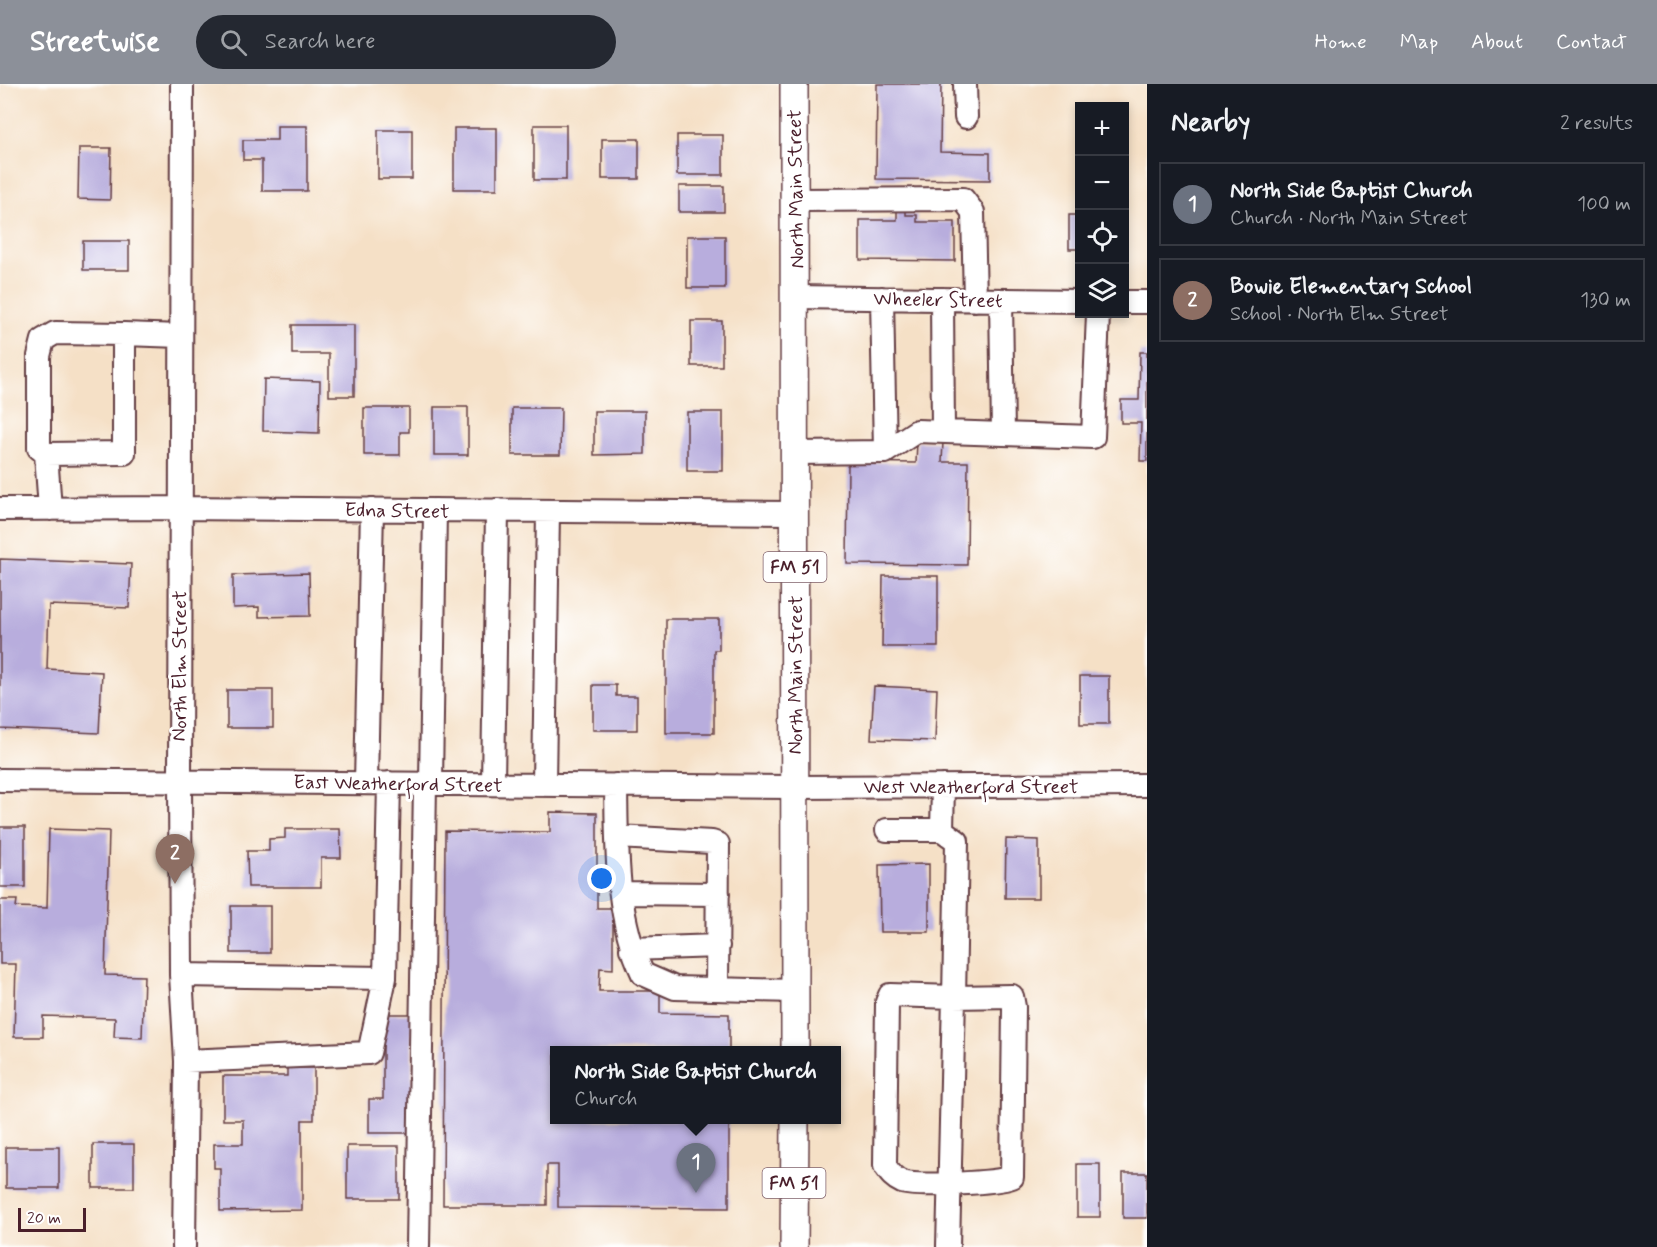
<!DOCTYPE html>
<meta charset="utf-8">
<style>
body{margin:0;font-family:Mynerve,sans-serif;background:#242831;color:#f1f3f6}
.controls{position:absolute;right:18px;top:18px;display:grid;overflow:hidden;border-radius:0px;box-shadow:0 3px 9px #0003}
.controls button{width:54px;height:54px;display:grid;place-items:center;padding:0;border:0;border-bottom:2px solid #363941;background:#171b24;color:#f1f3f6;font:30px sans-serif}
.scale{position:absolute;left:18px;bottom:15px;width:68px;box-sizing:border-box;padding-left:6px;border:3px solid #4a1f2b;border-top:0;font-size:16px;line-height:21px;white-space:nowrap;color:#4a1f2b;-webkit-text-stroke:4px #fff;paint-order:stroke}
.you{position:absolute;left:602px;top:795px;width:21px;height:21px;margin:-15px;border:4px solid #fff;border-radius:50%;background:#1a73e8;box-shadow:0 0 0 9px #1a73e833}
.badge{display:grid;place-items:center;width:39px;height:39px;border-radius:50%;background:#8c9099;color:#fff;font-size:20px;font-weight:700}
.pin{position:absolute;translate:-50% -50px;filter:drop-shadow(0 2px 3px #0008)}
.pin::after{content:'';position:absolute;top:32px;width:21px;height:18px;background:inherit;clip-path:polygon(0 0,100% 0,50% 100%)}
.popup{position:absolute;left:550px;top:962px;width:291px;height:78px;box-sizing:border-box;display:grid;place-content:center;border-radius:0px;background:#171b24;filter:drop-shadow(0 2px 4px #0005);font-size:20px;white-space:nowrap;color:#9ea1a6}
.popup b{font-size:22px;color:#f1f3f6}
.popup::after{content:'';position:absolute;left:50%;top:100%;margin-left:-12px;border:12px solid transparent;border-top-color:#171b24}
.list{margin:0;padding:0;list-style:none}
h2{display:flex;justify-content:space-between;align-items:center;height:78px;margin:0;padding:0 24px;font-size:26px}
h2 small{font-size:20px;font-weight:400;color:#9ea1a6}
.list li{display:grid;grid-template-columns:39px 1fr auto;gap:18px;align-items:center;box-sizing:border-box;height:84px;margin:0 12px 12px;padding:0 12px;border:2px solid #363941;border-radius:0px}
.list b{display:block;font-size:22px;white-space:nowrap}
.list p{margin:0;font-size:20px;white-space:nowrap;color:#9ea1a6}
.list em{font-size:20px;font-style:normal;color:#9ea1a6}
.icon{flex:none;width:33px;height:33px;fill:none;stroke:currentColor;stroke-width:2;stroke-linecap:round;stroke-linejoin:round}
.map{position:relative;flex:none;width:1147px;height:1163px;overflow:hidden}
header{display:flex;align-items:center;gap:36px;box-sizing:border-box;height:84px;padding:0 30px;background:#8c9099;color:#fff}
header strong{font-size:28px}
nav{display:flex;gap:33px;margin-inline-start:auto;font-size:21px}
.search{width:420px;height:54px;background:#242831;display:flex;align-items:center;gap:15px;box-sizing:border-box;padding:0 21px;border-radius:33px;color:#9ea1a6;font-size:22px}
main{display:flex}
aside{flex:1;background:#171b24}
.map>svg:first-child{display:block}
.building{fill:#b8addd}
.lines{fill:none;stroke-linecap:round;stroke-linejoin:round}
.minor-casing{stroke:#643c42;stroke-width:26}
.major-casing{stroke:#643c42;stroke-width:30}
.minor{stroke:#fff;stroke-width:22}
.major{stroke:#fff;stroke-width:27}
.labels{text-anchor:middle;stroke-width:6;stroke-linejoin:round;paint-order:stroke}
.shield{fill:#fff;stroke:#80626b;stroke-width:1.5}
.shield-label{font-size:18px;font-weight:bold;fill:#4a1f2b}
.street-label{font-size:20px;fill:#4a1f2b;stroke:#fff}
</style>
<header>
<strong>Streetwise</strong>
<div class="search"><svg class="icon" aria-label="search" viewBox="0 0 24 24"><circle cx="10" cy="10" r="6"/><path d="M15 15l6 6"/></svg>Search here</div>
<nav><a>Home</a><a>Map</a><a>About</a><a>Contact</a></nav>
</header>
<main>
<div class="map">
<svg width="1147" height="1163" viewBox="0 0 1147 1163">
<rect width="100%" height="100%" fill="#fff"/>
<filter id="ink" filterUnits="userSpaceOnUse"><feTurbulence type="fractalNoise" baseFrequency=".0167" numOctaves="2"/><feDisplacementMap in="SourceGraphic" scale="12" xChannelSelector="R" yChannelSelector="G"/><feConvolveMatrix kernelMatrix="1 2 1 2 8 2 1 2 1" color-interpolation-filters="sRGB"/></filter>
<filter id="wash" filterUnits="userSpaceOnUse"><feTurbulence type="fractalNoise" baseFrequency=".008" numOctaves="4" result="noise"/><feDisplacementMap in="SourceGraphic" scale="24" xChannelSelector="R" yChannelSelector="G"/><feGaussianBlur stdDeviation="1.35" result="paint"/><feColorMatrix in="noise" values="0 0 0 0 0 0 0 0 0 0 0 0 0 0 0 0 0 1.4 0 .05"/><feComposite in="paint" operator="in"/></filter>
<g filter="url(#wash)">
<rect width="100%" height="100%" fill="#f5e0c6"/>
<g id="blocks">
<!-- building -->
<path class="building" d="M877,0h64l-1,68 50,1v27l-114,-1z
M534,41h32v55h-32z
M277,42h30v65h-45v-31h-19v-20h34z
M454,44h43v61h-43z
M378,46h34v49h-34z
M677,51h46v40h-46z
M602,55h37v40h-37z
M79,64h32l-1,52 -32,-1z
M679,102h45v26h-45z
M897,125h9v6h11v7h38v39l-95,-1v-40h37z
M1069,131h11v34h-11z
M687,152h38v52h-38z
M83,157h46v29h-46z
M691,237h31v45h-31z
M292,241h62v71h-25v-42h-37z
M1140,268h7v109h-7l1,-38h-20v-23h18z
M264,295l56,2 -1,52 -56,-2z
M434,323h34v48h-34z
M364,324h45v24h-9v23h-36z
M512,324h49l-1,47h-48z
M594,327h51v43l-51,1z
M687,328h36v59h-36z
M917,358h26l-1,20h26l-1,103 -120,-1 1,-102 68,1z
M0,475l131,5 -2,44 -80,-3 -2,64 55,3 -3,61 -99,-4z
M309,489l1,43 -51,1v-10l-26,1v-33z
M883,492h55v71h-56z
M666,535h53v31h-5v83h-48z
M1080,592h29v48h-29z
M593,601h23v11h21v34h-44z
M874,602l63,3 -2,52 -64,-2z
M227,606h46v38h-46z
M550,728l47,1v95h16v61l-13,-1 -1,23h61v22l69,1v36h-174v70h174v88l-171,-1v-42h-11v40h-104l2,-374 105,1z
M0,743h25v60h-25z
M49,745l60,2 -4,144 39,1 -2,62 -28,-1 1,-19 -72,-2v21h-29l2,-73h-16v-64h17l-1,7 31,1z
M285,745h55l1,29h-20v29h-73l-1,-36h22v-12l16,-1z
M1006,755l33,1v58h-34z
M929,780v68h-49l-1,-67z
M231,822h39v47h-39z
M383,930h29v119h-43v-34h14z
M287,984h27v52h-12v90l-82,1v-43h-6v-24h29v-24h-20v-44h64z
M93,1060h41v44h-41z
M347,1062h52v53h-52z
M6,1063h53v41h-53z
M1077,1080h23v53h-23z
M1123,1089h24v45h-24z"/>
</g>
</g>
<g filter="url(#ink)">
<use href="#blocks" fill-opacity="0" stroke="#643c42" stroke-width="1.5"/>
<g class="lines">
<!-- minor casing -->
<g class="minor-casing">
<path id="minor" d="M182,0l-2,696 1,195 5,86 -2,186
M965,0l1,33
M795,116l168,-1 10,13 2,88
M796,213l284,4
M882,214l3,154
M942,215l1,133
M1001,216l2,134
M1124,218h23
M124,250l56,2
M795,369l90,-1 32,-21 176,6 5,-123
M46,370l78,-1v-119l-69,-1 -12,7 -4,16v92l7,6 4,55
M0,425l179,-1 616,5
M0,696l795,7 352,-2
M366,698l6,-273
M431,699l4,-273
M493,700l4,-274
M544,700l4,-273
M616,701c1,64 -1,131 27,189l32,14 120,3
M943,702l-1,44 15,11 -3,156 58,-1 2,11 -2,170c-15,6 -95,10 -110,5 -9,-4 -12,-9 -17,-16l2,-164 3,-7 64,2 -6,250
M887,746h55
M617,753l95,5 6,2 -1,145
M621,809l97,1
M631,865l87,-3
M181,891l204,3 4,-195
M186,977l183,-8 16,-75
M418,1163l7,-464"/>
</g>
<!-- major casing -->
<g class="major-casing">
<path id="major" d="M794,0l1,966
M794,1163l1,-127"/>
</g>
<!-- minor -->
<use href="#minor" class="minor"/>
<!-- major -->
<use href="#major" class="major"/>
</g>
</g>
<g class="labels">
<!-- shield labels -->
<g class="shield">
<rect x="763.5" y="468" width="63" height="30" rx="4.5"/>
<rect x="762.5" y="1084" width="63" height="30" rx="4.5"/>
</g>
<g class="shield-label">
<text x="795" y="489">FM 51</text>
<text x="794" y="1105">FM 51</text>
</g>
<!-- street labels -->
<g class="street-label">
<text transform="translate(795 105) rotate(-91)" y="7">North Main Street</text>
<text transform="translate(938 215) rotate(1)" y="7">Wheeler Street</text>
<text transform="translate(397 426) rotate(1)" y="7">Edna Street</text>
<text transform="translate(179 582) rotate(-90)" y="7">North Elm Street</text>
<text transform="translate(795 591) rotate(-90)" y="7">North Main Street</text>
<text transform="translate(398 699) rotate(1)" y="7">East Weatherford Street</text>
<text x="971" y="709">West Weatherford Street</text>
</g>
</g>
</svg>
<div class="controls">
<button>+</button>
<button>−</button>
<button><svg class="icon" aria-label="locate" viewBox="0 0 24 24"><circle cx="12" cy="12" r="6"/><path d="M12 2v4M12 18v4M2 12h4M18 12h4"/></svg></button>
<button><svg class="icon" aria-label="layers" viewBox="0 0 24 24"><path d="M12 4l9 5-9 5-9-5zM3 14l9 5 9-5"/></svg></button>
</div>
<div class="scale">20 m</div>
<div class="you"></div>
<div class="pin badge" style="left:696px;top:1109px;background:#6b7280">1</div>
<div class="popup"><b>North Side Baptist Church</b>Church</div>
<div class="pin badge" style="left:175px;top:800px;background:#8d6e63">2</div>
</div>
<aside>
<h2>Nearby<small>2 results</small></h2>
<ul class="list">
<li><span class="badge" style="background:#6b7280">1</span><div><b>North Side Baptist Church</b><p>Church · North Main Street</p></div><em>100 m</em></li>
<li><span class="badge" style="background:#8d6e63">2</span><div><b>Bowie Elementary School</b><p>School · North Elm Street</p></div><em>130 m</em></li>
</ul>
</aside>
</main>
